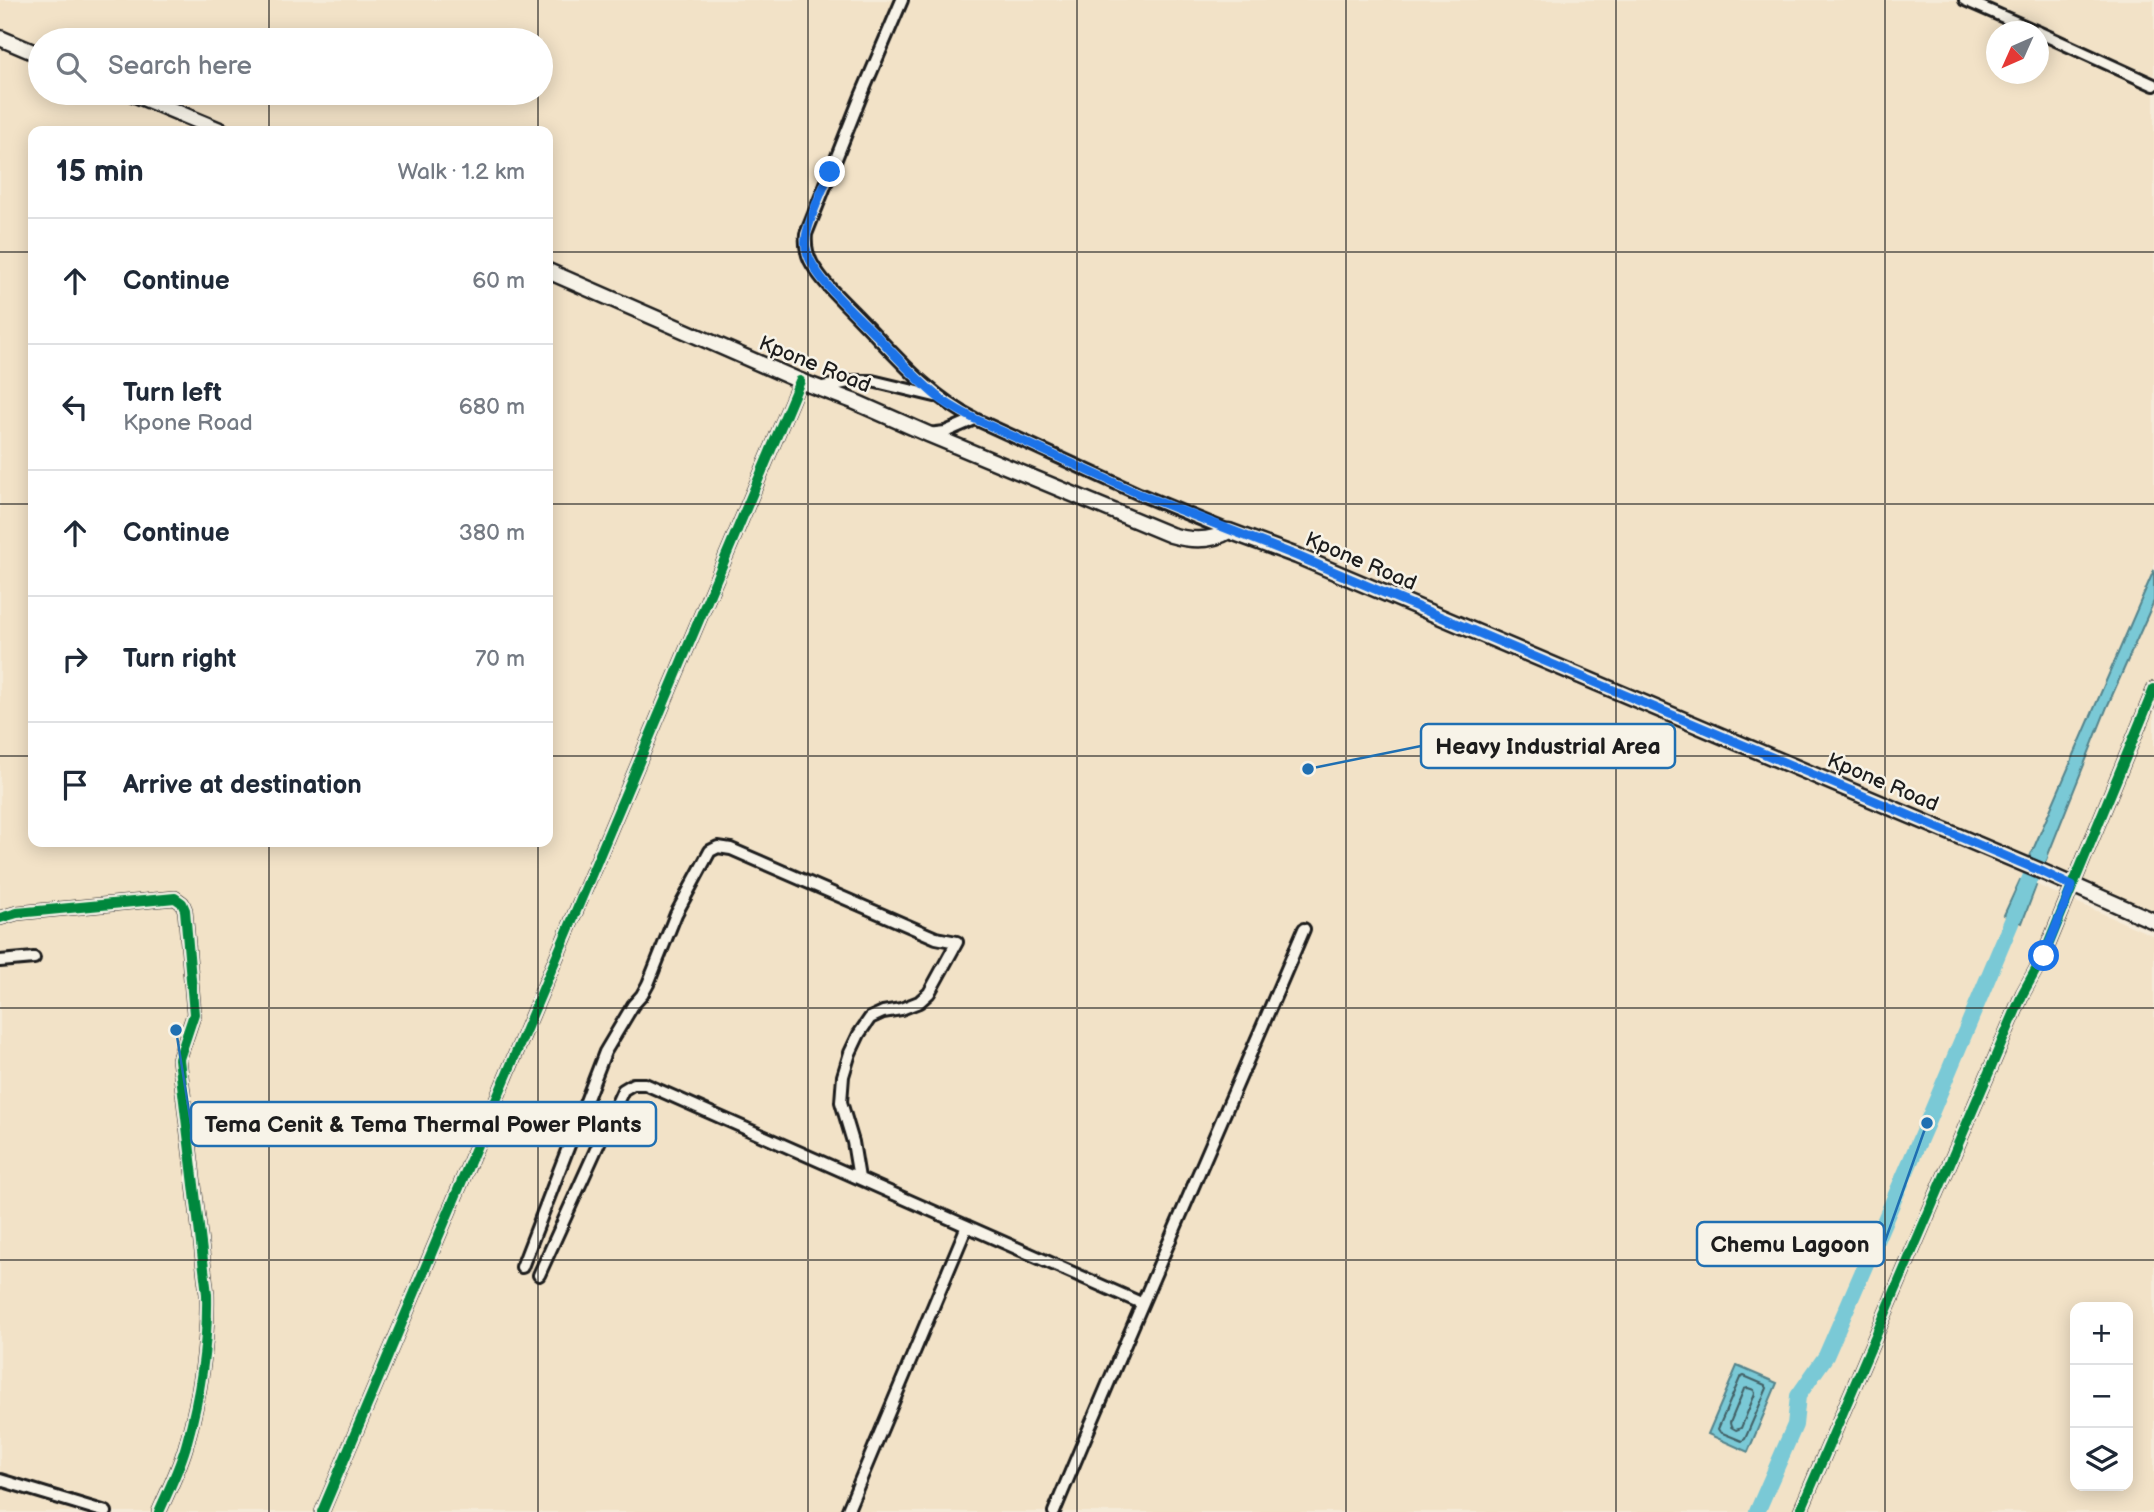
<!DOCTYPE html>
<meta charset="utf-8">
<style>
body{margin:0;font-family:"Balsamiq Sans",sans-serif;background:#f6f6f7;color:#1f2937}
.controls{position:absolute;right:21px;bottom:21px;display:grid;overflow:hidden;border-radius:14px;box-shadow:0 4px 18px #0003}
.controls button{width:63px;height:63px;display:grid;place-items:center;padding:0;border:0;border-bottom:2px solid #e0e1e3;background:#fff;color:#1f2937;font:35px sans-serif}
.compass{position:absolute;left:1986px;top:21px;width:63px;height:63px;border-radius:50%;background:#fff;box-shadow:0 4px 18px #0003;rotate:225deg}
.stop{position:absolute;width:21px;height:21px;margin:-16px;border:5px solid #1a73e8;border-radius:50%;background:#fff}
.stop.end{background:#1a73e8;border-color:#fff;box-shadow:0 2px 7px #0008}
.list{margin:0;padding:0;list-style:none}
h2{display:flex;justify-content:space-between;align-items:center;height:91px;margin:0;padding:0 28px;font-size:30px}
h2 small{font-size:23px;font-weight:400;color:#747a83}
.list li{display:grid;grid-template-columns:46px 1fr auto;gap:21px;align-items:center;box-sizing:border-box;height:126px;padding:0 28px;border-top:2px solid #e0e1e3}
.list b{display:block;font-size:26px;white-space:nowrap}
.list p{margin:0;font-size:23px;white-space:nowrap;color:#747a83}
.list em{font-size:23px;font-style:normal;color:#747a83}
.icon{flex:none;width:38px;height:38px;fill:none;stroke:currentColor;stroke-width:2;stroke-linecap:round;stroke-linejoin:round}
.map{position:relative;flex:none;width:2154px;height:1512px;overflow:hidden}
.search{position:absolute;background:#fff;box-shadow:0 4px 18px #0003;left:28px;top:28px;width:525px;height:77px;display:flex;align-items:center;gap:18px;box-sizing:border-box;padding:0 24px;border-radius:38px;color:#747a83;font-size:26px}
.panel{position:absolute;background:#fff;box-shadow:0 4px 18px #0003;left:28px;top:126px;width:525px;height:721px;border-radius:14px}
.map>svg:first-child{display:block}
.built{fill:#f2e2c7;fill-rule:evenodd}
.water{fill:#7ac9d6;stroke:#54848c;stroke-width:2}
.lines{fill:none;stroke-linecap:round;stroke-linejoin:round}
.shore{stroke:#426166;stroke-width:2}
.river{stroke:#7ac9d6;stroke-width:16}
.minor-casing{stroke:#1c1c1c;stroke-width:16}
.secondary-casing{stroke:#1c1c1c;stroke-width:19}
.minor{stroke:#f7f3e8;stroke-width:10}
.secondary{stroke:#f7f3e8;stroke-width:14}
.cycleway-casing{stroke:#f7f3e8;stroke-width:15}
.cycleway{stroke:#00873e;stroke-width:10}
.route{stroke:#1a73e8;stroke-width:9}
.grid{fill:none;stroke:#1c1c1c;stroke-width:2;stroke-opacity:0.55}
.labels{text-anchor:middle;stroke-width:5;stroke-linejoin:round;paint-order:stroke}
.street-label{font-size:21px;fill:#1c1c1c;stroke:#f7f3e8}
.leader{fill:none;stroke:#1f6fb2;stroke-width:2.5}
.callout-dot{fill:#1f6fb2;stroke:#f7f3e8;stroke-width:2.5}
.callout{fill:#f7f3e8;stroke:#1f6fb2;stroke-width:2.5}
.callout-label{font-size:23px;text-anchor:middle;font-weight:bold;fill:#1c1c1c}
</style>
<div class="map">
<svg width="2154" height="1512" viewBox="0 0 2154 1512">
<rect width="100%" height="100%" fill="#f5ebd9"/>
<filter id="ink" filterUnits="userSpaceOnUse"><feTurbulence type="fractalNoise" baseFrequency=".0143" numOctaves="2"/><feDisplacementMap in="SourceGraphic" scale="14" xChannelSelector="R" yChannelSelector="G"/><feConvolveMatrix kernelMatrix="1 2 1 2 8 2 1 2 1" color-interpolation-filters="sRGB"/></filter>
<g filter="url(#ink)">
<!-- built -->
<path class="built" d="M0,0h2154v570l-133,308 133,58v576h-2154zM1996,32h42v42h-42zM40,40h501v53h-501zM33,131h515v711h-515zM2075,1307h53v179h-53z
M2154,601v314l-110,-50 63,-158z"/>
<!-- water -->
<path class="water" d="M2154,570v31l-47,106 -63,158 -15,-6z
M2020,880l16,6 -14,37 -18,-8z
M1737,1366l40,17 -29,69 -40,-18z"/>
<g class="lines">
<!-- shore -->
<path class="shore" d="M1744,1376l21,9 2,3 -22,51 -3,2 -22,-9 -2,-3 22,-51z
M1748,1388l6,2 1,4 -14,34 -5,2 -5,-3 -1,-4 14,-34z"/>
<!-- river -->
<path class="river" d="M1757,1512l38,-87 3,-29 28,-40 101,-233 113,-269"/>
<!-- minor casing -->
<g class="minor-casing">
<path id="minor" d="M902,0l-41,96 -55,138c-1,11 0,20 6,30 13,22 33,39 50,57 35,36 67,75 113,98l164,75 90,37
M1965,0l73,32
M2038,32l116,53
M818,388l36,-7h18l63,15
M928,434l17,-2 30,-13
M0,918l17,-5 158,-15 7,5 3,7 9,104 -15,45 28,235c1,49 -7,101 -20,148 -6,24 -18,47 -28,70
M0,961l34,-3
M522,1267l83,-215 28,-47 9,-10 6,-11 28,-70 34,-63 8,-4 13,2 205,89 21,4 -28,51 -10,9 -18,7 -18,3 -13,6 -11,16 -9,19 -7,23 -2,26 12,40 6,36
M539,1275l84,-185 10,-6h12l496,219
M0,1480l106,32
M322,1512l478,-1131
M847,1512l120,-286
M1054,1512c81,-195 167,-388 250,-583
M1800,1512l223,-519 21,-38 110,-266"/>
</g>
<!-- secondary casing -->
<g class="secondary-casing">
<path id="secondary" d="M0,38l40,17
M131,93l91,38
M548,271l252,110 53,20 75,33 243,101c20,6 40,7 58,-4l68,25 746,316 111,49"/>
</g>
<!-- minor -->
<use href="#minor" class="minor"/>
<!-- secondary -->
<use href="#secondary" class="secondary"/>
<!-- cycleway casing -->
<g class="cycleway-casing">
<path id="cycleway" d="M0,918l17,-5 158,-15 7,5 3,7 9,104 -15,45 28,235c1,49 -7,101 -20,148 -6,24 -18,47 -28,70
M322,1512l478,-1131
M1800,1512l223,-519 21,-38 110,-266"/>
</g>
<!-- cycleway -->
<use href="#cycleway" class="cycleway"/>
</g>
</g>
<g class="lines" filter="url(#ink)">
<!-- route -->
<path class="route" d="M830,172c-7,17 -28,60 -24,76 6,30 50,66 71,88 19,20 39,43 61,61 11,9 24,15 37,22l164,75 158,62 746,316 29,14 -28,70"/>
</g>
<!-- grid -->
<path class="grid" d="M269,0v40M538,0v40M808,0v1512M1077,0v1512M1346,0v1512M1616,0v1512M1885,0v1512M269,93v38M538,93v38M0,252h33M548,252h1606M0,504h33M548,504h1606M0,756h33M548,756h1606M269,842v670M538,842v670M0,1008h2154M0,1260h2154"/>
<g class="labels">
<!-- street labels -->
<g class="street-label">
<text transform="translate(815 364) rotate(22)" y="7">Kpone Road</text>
<text transform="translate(1361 561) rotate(23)" y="7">Kpone Road</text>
<text transform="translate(1883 782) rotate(23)" y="7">Kpone Road</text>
</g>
</g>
<!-- callouts -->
<path class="leader" d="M1308 769L1421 746M176 1030L191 1124M1927 1123L1884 1244"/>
<g class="callout-dot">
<circle cx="1308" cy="769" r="7"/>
<circle cx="176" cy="1030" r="7"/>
<circle cx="1927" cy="1123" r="7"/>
</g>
<g class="callout">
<rect x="1421" y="724" width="254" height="44" rx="7"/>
<rect x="191" y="1102" width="465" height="44" rx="7"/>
<rect x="1697" y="1222" width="187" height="44" rx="7"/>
</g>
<g class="callout-label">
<text x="1548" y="754">Heavy Industrial Area</text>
<text x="423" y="1132">Tema Cenit &amp; Tema Thermal Power Plants</text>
<text x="1790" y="1252">Chemu Lagoon</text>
</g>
</svg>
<div class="controls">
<button>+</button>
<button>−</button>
<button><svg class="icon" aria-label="layers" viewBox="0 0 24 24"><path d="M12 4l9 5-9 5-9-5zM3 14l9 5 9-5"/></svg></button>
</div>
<svg class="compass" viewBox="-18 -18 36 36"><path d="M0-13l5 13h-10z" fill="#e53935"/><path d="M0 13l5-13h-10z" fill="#747a83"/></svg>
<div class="stop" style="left:2044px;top:956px"></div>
<div class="stop end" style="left:830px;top:172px"></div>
<div class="search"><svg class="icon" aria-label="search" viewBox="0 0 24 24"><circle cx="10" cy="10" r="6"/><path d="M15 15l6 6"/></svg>Search here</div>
<section class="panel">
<h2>15 min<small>Walk · 1.2 km</small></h2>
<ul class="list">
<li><svg class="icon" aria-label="ahead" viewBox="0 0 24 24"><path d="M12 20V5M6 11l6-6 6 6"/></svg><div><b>Continue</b></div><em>60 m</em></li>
<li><svg class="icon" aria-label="left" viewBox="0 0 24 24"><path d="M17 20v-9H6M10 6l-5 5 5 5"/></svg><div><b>Turn left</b><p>Kpone Road</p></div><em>680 m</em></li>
<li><svg class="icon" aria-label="ahead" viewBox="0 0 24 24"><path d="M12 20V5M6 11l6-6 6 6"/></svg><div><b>Continue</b></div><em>380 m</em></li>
<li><svg class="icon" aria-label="right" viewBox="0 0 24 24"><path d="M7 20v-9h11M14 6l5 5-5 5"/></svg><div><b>Turn right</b></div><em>70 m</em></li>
<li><svg class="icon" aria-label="arrive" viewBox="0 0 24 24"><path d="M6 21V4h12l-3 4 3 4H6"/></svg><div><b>Arrive at destination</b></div></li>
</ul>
</section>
</div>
